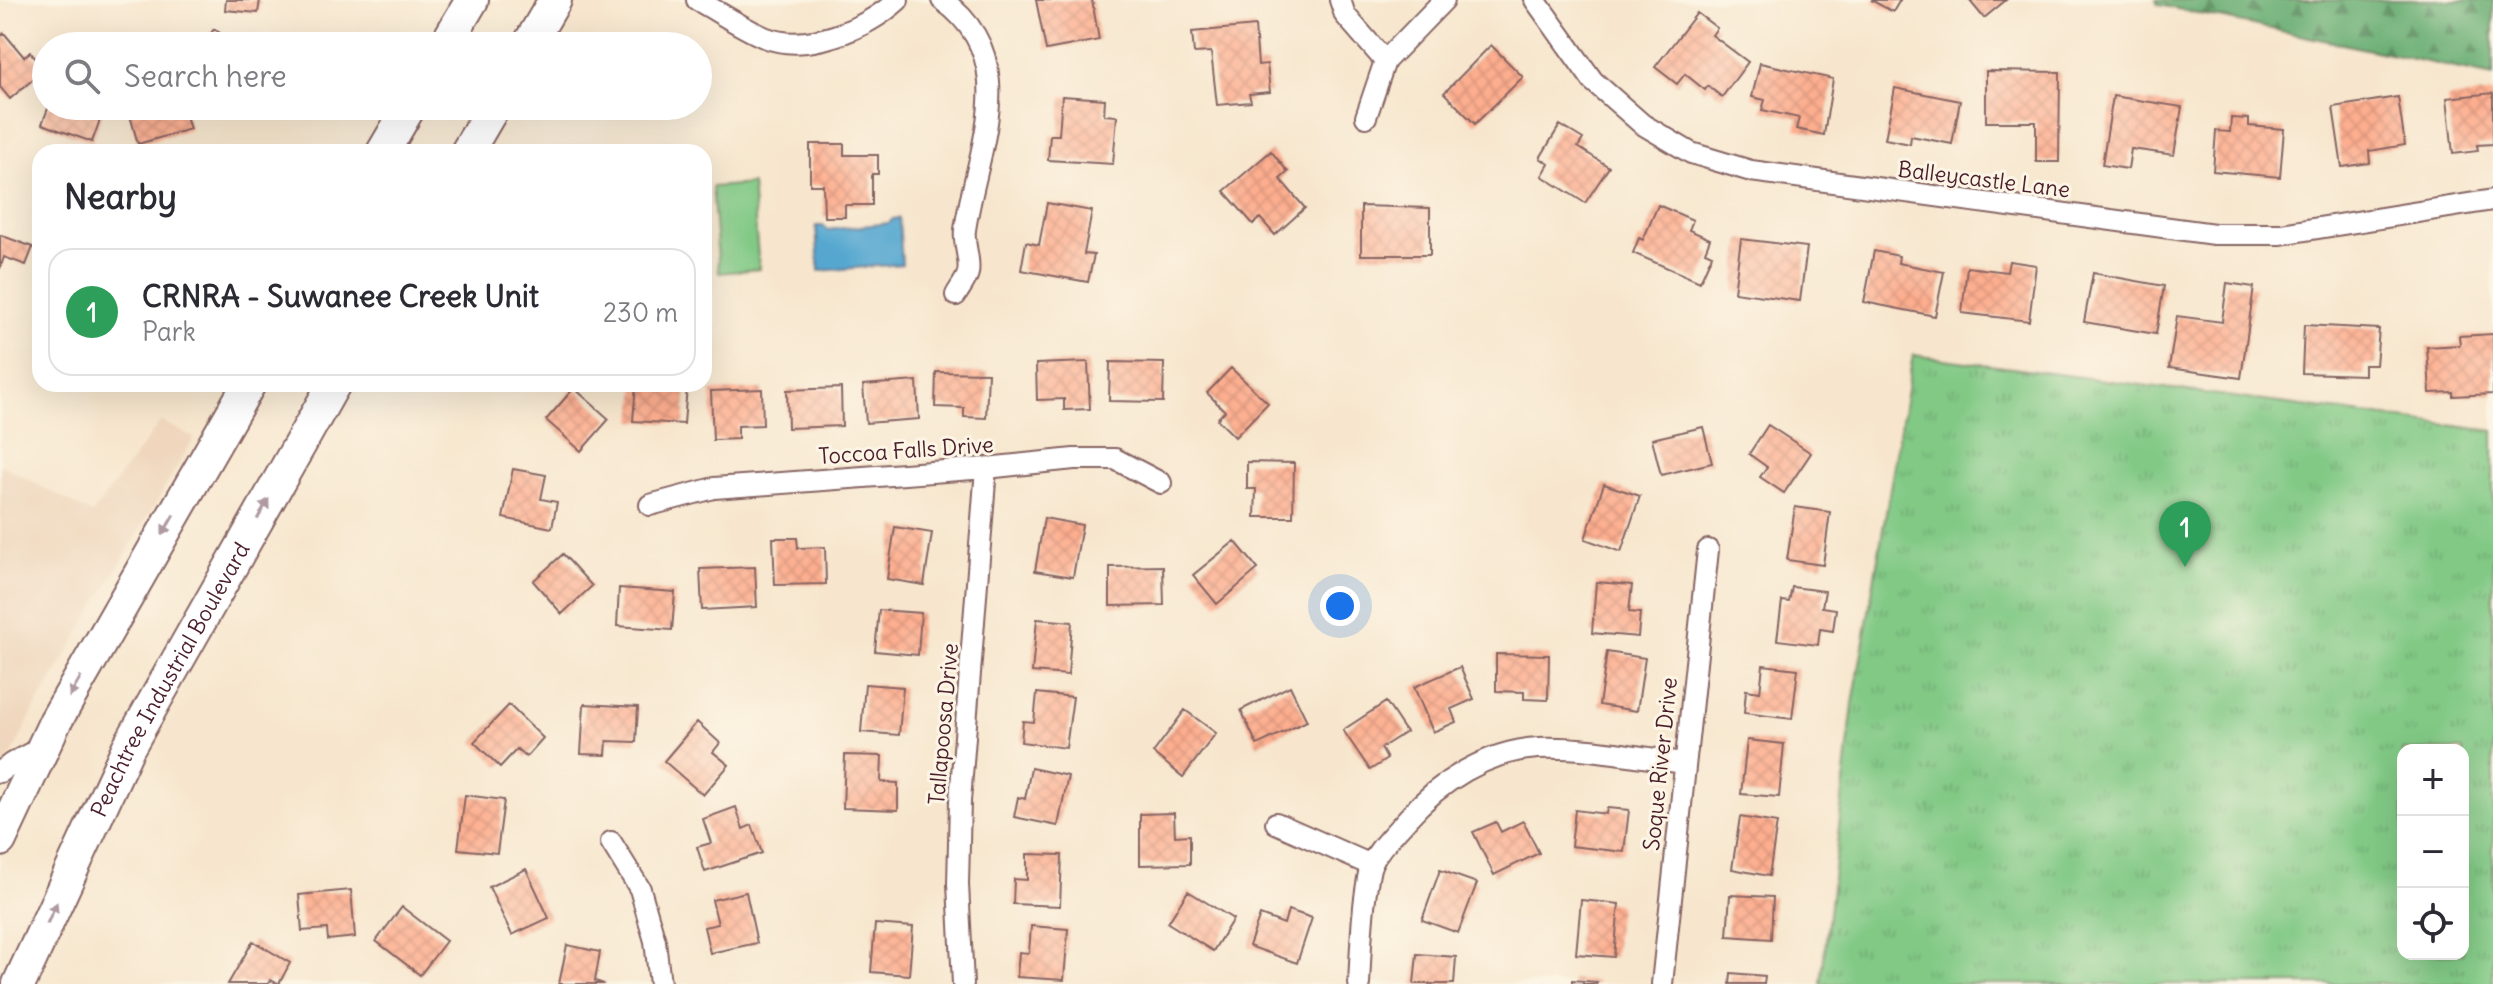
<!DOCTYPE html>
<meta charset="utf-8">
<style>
body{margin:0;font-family:Delius,sans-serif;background:#f2f2f3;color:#2b2b33}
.controls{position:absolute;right:24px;bottom:24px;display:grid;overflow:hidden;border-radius:16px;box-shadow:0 8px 32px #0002}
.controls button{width:72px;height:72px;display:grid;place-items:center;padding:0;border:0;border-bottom:2px solid #e1e1e2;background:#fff;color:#2b2b33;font:40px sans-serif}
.you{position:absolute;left:1340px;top:606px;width:28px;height:28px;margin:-20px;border:6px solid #fff;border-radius:50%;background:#1a73e8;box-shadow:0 0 0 12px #1a73e833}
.badge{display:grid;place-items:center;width:52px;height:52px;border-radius:50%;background:#d93025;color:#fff;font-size:26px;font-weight:700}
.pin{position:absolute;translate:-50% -66px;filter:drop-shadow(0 2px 4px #0008)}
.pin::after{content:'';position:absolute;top:42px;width:28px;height:24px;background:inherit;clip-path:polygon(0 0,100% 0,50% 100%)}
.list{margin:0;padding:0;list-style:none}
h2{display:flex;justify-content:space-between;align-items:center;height:104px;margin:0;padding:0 32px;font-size:34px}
h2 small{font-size:26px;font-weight:400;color:#7c7c81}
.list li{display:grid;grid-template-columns:52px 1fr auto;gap:24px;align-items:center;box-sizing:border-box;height:128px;margin:0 16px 16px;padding:0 16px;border:2px solid #e1e1e2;border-radius:24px}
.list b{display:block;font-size:30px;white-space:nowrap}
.list p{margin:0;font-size:26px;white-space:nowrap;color:#7c7c81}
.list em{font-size:26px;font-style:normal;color:#7c7c81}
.icon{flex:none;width:44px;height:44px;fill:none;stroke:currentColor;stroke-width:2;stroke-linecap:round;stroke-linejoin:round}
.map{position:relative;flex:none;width:2493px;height:984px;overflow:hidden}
.search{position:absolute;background:#fff;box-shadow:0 8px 32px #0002;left:32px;top:32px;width:680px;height:88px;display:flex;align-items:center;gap:20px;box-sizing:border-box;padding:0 28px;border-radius:44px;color:#7c7c81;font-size:30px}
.panel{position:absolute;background:#fff;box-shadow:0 8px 32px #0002;left:32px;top:144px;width:680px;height:248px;border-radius:24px}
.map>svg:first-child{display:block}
.built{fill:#efd6bc}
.forest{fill:url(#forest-firs);stroke:#59664e;stroke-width:2}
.park{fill:url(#park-tufts);stroke:#667458;stroke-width:2;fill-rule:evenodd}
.pitch{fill:#81c985;stroke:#667458;stroke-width:2}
.water{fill:#55a7d0;stroke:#50637e;stroke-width:2}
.building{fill:url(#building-cross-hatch)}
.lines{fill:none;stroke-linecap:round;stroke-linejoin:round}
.minor-casing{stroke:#876564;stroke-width:24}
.trunk-casing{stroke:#876564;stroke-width:36}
.minor{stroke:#fff;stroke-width:20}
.trunk{stroke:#fff;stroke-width:32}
.oneway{fill:#ae9aa0}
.labels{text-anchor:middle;stroke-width:6;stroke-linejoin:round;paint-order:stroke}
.street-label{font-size:22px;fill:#4a1f2b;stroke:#fcf5e5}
</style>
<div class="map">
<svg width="2493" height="984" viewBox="0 0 2493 984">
<defs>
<pattern id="forest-firs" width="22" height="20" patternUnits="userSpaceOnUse" patternTransform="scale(2)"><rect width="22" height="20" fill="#68ad72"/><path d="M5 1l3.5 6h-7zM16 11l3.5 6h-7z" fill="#588c5e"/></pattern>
<pattern id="park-tufts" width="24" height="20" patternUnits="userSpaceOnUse" patternTransform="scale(2)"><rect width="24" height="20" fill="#81c985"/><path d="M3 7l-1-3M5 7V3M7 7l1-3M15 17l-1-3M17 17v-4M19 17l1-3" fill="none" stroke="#71ac73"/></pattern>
<pattern id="building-cross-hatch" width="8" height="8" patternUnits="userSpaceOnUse" patternTransform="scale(2)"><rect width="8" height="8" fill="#fdae8f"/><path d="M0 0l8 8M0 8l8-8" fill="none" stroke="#da957c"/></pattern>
</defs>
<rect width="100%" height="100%" fill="#fcf5e5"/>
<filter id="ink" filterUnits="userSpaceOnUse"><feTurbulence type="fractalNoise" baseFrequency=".0125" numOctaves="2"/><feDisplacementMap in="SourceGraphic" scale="16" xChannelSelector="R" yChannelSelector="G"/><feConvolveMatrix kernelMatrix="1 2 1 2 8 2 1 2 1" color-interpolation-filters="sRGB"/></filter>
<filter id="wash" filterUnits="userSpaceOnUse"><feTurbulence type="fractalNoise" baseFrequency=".006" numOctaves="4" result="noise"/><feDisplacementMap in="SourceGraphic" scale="32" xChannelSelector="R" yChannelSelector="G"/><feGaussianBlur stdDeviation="1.8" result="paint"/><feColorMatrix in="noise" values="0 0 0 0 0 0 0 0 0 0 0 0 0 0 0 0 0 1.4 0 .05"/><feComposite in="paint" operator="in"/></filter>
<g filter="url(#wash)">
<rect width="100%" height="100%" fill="#f7e6cd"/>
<!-- built -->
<path class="built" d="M161,421l33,17 -160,272 -34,68v-314l92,50z"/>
<!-- forest -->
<path class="forest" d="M2156,0h337v76l-335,-71z"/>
<!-- park -->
<path class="park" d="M1913,355l580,76v553h-672l32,-280zM2403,750h60v204h-60z"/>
<!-- pitch -->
<path class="pitch" d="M752,184l7,85 -40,4 -7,-86z"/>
<!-- water -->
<path class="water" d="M899,218l3,46 -83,7 -3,-45h7l4,4 62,-7 4,-4z"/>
<g id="blocks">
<!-- building -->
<path class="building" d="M226,0h34l-2,13 -33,-3z
M1036,0h56l7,40 -53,10z
M1871,0h29l-7,12z
M1969,0h37l-22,18z
M1697,13l20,15 -5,7 36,27 -26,35 -14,-11 -3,4 -20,-16 -8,10 -22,-17z
M1255,26l3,39 9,-1 3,28 -21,2 2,8 -34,3 -6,-53 -17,1 -2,-21z
M214,29l26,17 -36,-2z
M4,33l20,24 6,-5 15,17 -35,30 -10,-12v-50z
M1491,45l32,32 -48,47 -31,-31z
M1760,63l73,16 -9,56 -28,-6 3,-11 -37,-8 3,-10 -13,-3z
M1986,71l74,1 -1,90h-23v-40h-50z
M1895,88l65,13 -8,43 -41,-8 -1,8 -25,-5z
M2493,93v51l-16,1 1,6 -25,3 -6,-56z
M1062,96l43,3 -1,16 13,1 -4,48 -65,-4 2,-25h9z
M2113,96l69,11 -8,48 -43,-6 -3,20 -26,-4z
M2398,97l7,48 -36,6 1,12 -28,4 -9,-60z
M49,106h56l-13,36 -50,-18z
M134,106h49l7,23 -52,15 -10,-36z
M2231,118l18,1v7l35,3 -4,48 -67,-6 3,-40 14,1z
M1560,125l23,14 -5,8 31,20 -24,36 -43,-27 7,-12 -9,-6z
M810,144h34v11h34v19h-6v31h-27v12h-21l-1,-32h-13z
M1271,151l17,21 -8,7 25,29 -30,27 -15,-17 -7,6 -29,-33z
M1047,203l45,8 -8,43 10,1 -6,27 -67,-12 5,-28 13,3z
M1658,205l35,15 -4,10 21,9 -5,13 7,3 -12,27 -67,-29 6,-15 4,2z
M1361,206l69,2v47h-69z
M0,235l33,12 -7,18 -22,-8 -4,12z
M1741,239l66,8 -7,54 -66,-9z
M1874,251l25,5 -1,7 46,9 -9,44 -71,-14z
M2009,261l27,4 -7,56 -67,-8 5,-46 40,5z
M2093,273l71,13 -8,48 -72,-12z
M2227,283l27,4 -13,91 -72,-10 8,-52 45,6z
M2304,325l75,4 -3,36h-12v10l-62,-2z
M2493,334v60l-40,2v-4l-23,1 -3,-46 33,-2 -1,-9z
M1088,362l2,47 -26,1v-11l-27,1 -1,-36z
M1110,362l54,1 -1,39 -54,-1z
M1231,368l37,35 -33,34 -18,-18 8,-8 -18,-18z
M936,372l52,1 -2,45 -22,-1v-9l-29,-1z
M917,381l2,38 -53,4 -3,-38z
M636,384l51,2 -3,38 -51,-3z
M574,388l35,31 -28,32 -35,-31z
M841,388l1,38 -54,2 -1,-38z
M762,389l1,36 -25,1v13l-25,1 -2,-49z
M1768,425l43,28 -27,40 -24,-16 7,-10 -18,-13z
M1703,427l9,36 -51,12 -9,-36z
M1247,462l47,1 -1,54h-38l1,-28h-9z
M513,469l33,6 -5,24 16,3 -5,26 -49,-10z
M1604,484l36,12 -19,56 -36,-13z
M1795,507l35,5 -7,53 -36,-5z
M1044,518l38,7 -9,52 -38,-6z
M895,527l37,6 -8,52 -37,-6z
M773,538h24l1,10 27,-1 1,37 -51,1z
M1235,541l23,28 -41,35 -24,-29z
M563,554l29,32 -30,28 -29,-33z
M1163,566l1,39 -54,1v-39z
M755,567l2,40 -55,3 -2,-41z
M1596,582l36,3 -3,27 11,1 -2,24 -46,-4z
M1792,587l33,4 -3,16 14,2 -3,22 -13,-2 -2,16 -41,-5 5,-39 7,1z
M619,588l56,4 -3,38 -55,-4z
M879,610l42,3 -3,42 -43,-4z
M1037,619l35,3 -4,53 -36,-3z
M1607,652l38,6 -8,53 -38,-6z
M1496,654l53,1 -1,45 -24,-1v-7l-28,-1z
M1763,665l35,4 -6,50 -48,-6 2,-23 14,2z
M1460,667l14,32 -23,10 5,13 -23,10 -19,-45z
M865,684l38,3 -4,48 -38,-3z
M1290,686l17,35 -50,24 -16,-35z
M1037,693l36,4 -7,51 -45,-6 2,-21 11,1z
M1386,702l20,30 -25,16 6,11 -17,11 -27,-40z
M584,704l54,3 -2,35 -29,-1 -1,14 -25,-1z
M509,705l34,33 -17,19 -9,-8 -17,18 -26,-25z
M1185,710l31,23 -33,44 -30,-24z
M697,722l23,21 -7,9 16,13 -26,30 -39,-34z
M1747,740l37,4 -5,53 -38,-3z
M845,755l37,1 -1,26 17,1v27l-55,-2z
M1031,768l37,8 -10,50 -44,-9 4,-20 7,2z
M465,795l39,5 -7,53 -39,-4z
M736,807l7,22 9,-4 10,28 -57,19 -8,-25 14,-4 -8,-24z
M1607,808l22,2 -5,42 -53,-6 4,-36 31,4z
M1174,813l1,23 15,-1v29l-50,1v-51z
M1740,817l37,6 -8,53 -37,-7z
M1523,821l16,32 -45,22 -21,-43 23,-10 5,10z
M1027,854l35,1 -2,51 -47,-2 1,-25 13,1z
M526,869l23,49 -37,17 -23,-48z
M1440,870l37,13 -19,50 -36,-13z
M351,890l4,47 -27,3 -1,-11 -25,2 -3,-36z
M1188,891l45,28 -20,32 -45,-28z
M746,892l11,51 -47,10 -6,-26 14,-3 -6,-24z
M1730,895l43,2 -2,42 -44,-3z
M1581,900l38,4 -5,53 -38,-3z
M402,907l44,34 -26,34 -44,-34z
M1288,910l24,8 -15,45 -48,-17 11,-31 24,9z
M875,924l38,3 -4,48 -38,-3z
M1031,926l37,3 -4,51 -47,-3 2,-25 10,1z
M253,941l37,22 -11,21 -9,-4 -2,4h-40z
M567,945l33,7 -5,29 9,3h-45z
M1417,954l39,3 -2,27h-40z
M1731,973l34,3 -1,8h-34z
M1572,980l25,2 -1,2h-24z"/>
</g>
</g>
<g filter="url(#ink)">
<use href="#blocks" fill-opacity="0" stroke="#876564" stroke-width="2"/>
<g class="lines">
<!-- minor casing -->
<g class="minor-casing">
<path id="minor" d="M697,0c22,12 44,27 67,37 42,17 102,-8 134,-37
M942,0c83,59 34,151 23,230 -2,14 6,30 3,43 -2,8 -9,16 -12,22
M1340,0l5,15 40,46
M1535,0l58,81 49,43 49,29 60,18 463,63h67l212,-34
M1366,117l19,-56 59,-61
M650,505l64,-17 272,-20 88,-9h41l46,24
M0,772l12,-9 32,-17
M1276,823l95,42
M611,842l29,47 15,52 5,43
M963,984l-5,-100 2,-83 26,-333
M1359,984c2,-38 3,-79 11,-116 5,-17 25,-35 37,-49 32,-37 80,-68 131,-71 48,-2 99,9 146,15
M1662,984l46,-434"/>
</g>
<!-- trunk casing -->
<g class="trunk-casing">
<g id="trunk">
<path d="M445,46l27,-46"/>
<path d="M528,46l27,-46"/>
<path d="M383,152l27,-46"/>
<path d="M467,152l27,-46"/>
<path d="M0,840l55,-118 194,-338"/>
<path id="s1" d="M19,984l109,-236 206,-364"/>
</g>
</g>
<!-- minor -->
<use href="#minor" class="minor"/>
<!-- trunk -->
<use href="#trunk" class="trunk"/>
</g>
<!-- one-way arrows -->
<defs><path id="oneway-solid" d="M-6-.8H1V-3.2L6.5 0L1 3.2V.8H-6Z" transform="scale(2)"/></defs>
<g class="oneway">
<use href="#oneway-solid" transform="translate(263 509) rotate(-61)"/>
<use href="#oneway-solid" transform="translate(168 525) rotate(120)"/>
<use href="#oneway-solid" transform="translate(75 687) rotate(120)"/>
<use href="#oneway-solid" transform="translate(52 913) rotate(-65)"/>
</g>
</g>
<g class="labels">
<!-- street labels -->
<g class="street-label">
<text transform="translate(1984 179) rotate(7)" y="8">Balleycastle Lane</text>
<text transform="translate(906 450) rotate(-4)" y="8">Toccoa Falls Drive</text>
<text dy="8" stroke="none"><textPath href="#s1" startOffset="340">Peachtree Industrial Boulevard</textPath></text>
<text transform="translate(943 724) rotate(-85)" y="8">Tallapoosa Drive</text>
<text transform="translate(1660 764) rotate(-84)" y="8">Soque River Drive</text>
</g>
</g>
</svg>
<div class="controls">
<button>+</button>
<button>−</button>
<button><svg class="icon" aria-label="locate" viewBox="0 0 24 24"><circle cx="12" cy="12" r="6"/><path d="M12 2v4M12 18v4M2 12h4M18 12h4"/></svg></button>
</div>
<div class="you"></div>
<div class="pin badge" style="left:2185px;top:567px;background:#2e9e5b">1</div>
<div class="search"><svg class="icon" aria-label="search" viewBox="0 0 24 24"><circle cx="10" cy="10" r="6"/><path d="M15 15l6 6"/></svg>Search here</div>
<section class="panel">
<h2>Nearby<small></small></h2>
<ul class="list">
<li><span class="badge" style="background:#2e9e5b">1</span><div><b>CRNRA - Suwanee Creek Unit</b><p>Park</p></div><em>230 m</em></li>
</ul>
</section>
</div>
